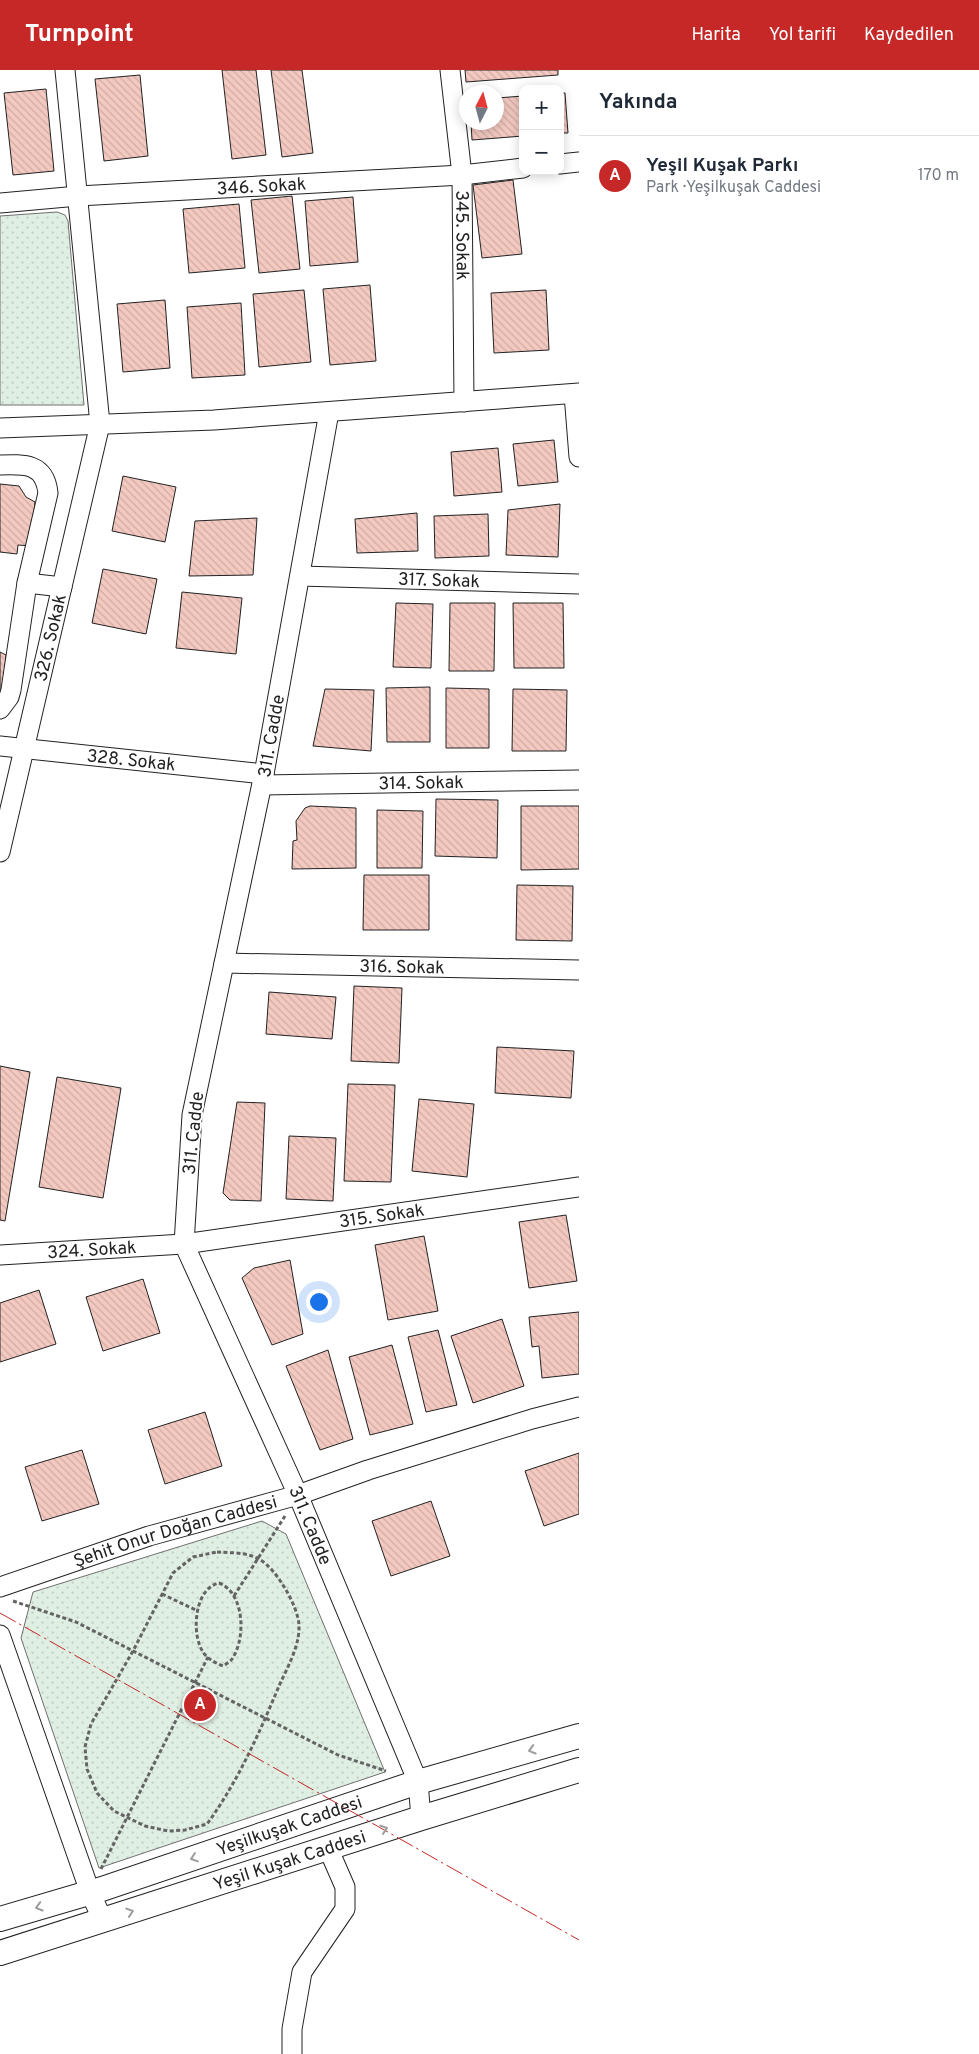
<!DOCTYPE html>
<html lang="tr">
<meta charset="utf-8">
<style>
body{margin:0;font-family:Overpass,sans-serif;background:#f6f6f7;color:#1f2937}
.controls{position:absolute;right:15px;top:15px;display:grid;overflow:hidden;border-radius:10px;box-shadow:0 2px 12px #0003}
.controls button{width:45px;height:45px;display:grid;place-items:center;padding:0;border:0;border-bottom:1px solid #e0e1e3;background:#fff;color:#1f2937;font:25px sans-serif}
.compass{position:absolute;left:459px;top:15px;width:45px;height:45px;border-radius:50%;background:#fff;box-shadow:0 2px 12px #0003;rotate:6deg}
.you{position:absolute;left:318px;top:1231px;width:18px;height:18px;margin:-12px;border:4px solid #fff;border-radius:50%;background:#1a73e8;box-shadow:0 0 0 8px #1a73e833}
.badge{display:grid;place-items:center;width:32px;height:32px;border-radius:50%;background:#c62828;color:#fff;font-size:16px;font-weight:700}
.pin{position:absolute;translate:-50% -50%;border:2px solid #fff;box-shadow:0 1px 5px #0006}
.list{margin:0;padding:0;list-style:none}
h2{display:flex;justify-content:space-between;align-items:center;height:65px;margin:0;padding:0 20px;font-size:21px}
h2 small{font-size:16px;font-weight:400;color:#747a83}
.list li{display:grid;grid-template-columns:32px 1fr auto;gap:15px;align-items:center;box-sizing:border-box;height:80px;padding:0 20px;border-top:1px solid #e0e1e3}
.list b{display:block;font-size:19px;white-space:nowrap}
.list p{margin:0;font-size:16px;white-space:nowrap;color:#747a83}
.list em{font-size:16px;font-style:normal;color:#747a83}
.map{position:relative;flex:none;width:579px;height:1984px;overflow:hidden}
header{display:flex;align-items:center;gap:30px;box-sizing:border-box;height:70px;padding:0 25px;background:#c62828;color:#fff}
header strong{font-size:24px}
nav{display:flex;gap:28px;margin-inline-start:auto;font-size:18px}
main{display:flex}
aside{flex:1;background:#fff}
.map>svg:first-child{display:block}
.park{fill:url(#park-dots);stroke:#6f6f6f}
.building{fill:url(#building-back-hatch);stroke:#222}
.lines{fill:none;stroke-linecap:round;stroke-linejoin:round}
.minor-casing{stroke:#222;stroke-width:21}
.major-casing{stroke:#222;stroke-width:26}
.path{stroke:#646464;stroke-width:3;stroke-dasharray:4 2.5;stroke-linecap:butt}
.minor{stroke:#fff;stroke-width:19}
.major{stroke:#fff;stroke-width:24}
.power{stroke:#c62828;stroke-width:1;stroke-dasharray:18 4 2.5 4;stroke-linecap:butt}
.oneway{stroke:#9c9c9c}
.labels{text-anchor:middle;stroke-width:4;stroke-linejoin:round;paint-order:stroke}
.street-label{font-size:18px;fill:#222;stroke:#fff}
</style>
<header>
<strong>Turnpoint</strong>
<nav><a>Harita</a><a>Yol tarifi</a><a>Kaydedilen</a></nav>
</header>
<main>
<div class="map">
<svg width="579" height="1984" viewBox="0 0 579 1984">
<defs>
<pattern id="park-dots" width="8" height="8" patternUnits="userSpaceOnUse" patternTransform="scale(1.25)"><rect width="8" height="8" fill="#e0efe3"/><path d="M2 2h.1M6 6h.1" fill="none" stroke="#c0cdc2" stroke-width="1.8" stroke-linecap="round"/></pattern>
<pattern id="building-back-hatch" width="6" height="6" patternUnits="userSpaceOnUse" patternTransform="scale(1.25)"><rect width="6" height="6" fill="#f3c9c0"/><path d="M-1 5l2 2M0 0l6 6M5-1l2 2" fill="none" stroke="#d0aca5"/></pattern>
</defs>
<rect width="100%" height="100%" fill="#fff"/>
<!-- park -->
<path class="park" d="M57,142l8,3 3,6 16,184h-84v-189z
M262,1451l24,13 99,238 -286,96 -78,-230 12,-46z"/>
<!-- building -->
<path class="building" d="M222,0h34l10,85 -34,4z
M271,0h31l11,83 -31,4z
M465,0h93v5l-92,7z
M140,5l8,81 -44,5 -9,-82z
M46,19l8,82 -41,4 -9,-82z
M560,23h5l3,40h-8z
M523,26v40l-51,4 -1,-18h26v-24z
M513,110l9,74 -40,4 -9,-73z
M292,126l8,73 -41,4 -8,-73z
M353,127l5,65 -48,4 -5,-65z
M239,134l6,64 -56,5 -6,-64z
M370,215l6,76 -46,4 -7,-76z
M304,220l7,72 -52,5 -6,-73z
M546,220l3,60 -55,3 -3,-60z
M165,230l5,68 -47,4 -6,-68z
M241,233l4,72 -53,3 -5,-71z
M554,370l4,42 -40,4 -5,-42z
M498,378l4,44 -48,4 -3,-44z
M123,406l53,11 -11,55 -53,-11z
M0,414l19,2 7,11 9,5 -4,44 -13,-1 -1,9 -17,-2z
M560,434l-2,53 -52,-2 2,-45z
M417,443l1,38 -61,2 -2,-34z
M488,444l1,42 -54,2 -1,-42z
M257,448l-4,57 -64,1 6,-55z
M103,499l54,10 -11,55 -54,-11z
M182,522l60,6 -6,56 -60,-6z
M396,533l37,1 -2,64 -38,-1z
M450,533h45l-1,68h-45z
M513,533h50l1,65h-50z
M0,582l6,3 -4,45h-2z
M430,617v55h-43l-1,-54z
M446,618l43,1v59h-43z
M325,619l49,1 -3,61 -58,-5z
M513,619l54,1 -1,61h-54z
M436,729l62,1 -1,58 -62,-2z
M310,736l46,2v60l-64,1 1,-28 4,-1 -1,-19 9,-13z
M521,736h58v63l-58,1z
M377,740l46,1 -1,57h-45z
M364,805h65v55h-66z
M517,815l56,1 -1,55 -56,-1z
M354,916l48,2 -3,75 -48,-2z
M269,922l67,5 -4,42 -66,-5z
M497,977l77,4 -3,47 -76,-5z
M0,996l30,6 -25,149 -5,-1z
M57,1007l64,11 -18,110 -64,-11z
M348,1014l47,1 -4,97 -47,-1z
M419,1029l55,5 -7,73 -55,-6z
M237,1032l28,1 -4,98 -31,-1 -7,-7z
M289,1066l47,2 -3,63 -47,-2z
M566,1145l11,66 -48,7 -10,-66z
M424,1166l14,75 -50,9 -13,-75z
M290,1190l13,74 -31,11 -30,-67 12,-10z
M143,1209l17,54 -57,18 -17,-54z
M39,1220l17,54 -56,18v-59z
M579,1242v62l-37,4 -3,-32 -7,1 -3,-30z
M502,1249l22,67 -51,17 -22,-67z
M438,1260l19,75 -31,7 -18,-75z
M392,1275l21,79 -43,11 -21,-78z
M328,1280l25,89 -33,11 -34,-84z
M205,1342l17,54 -57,18 -17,-54z
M82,1380l17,54 -57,17 -17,-54z
M579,1383v61l-35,12 -19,-55z
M431,1431l19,55 -59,20 -19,-55z"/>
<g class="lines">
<!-- minor casing -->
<g class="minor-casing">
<g id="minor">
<path id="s1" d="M450,0l12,105 2,227"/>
<path d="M560,94l19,-2"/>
<path id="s2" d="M0,133l78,-7 384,-21 61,-7"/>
<path d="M574,324l5,63"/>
<path id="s3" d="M329,342l-65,362 -72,341 -8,129 114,251 120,287 3,36"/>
<path d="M0,358l214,-8 365,-27"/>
<path d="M0,395c24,-1 45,-2 48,28l-21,90 -16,107 -2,7 -9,12"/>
<path id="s4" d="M300,506l279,8"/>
<path d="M27,513l35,4"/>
<path id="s5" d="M0,676l264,28"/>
<path id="s6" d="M262,715l317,-5"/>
<path id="s7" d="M0,782l100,-428 -35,-354"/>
<path id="s8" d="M224,893l355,7"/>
<path id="s9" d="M0,1185l184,-11 395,-57"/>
<path id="s10" d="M0,1517l149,-51 149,-41 70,-25 164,-51 47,-12"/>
<path d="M0,1565l90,257 13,29"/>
<path d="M292,1984v-25l10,-57 43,-63v-22l-17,-39"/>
</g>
</g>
<!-- major casing -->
<g class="major-casing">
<g id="major">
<path id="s11" d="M0,1849l102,-30 316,-107 161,-46"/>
<path id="s12" d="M0,1883l421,-135 158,-48"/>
</g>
</g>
<!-- path -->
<path class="path" d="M217,1482c14,1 29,0 42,7 17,9 39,47 40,66 1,21 -12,43 -20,61 -20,48 -42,97 -72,138l-22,6 -17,1 -23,-5 -31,-15 -17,-18 -10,-24 -2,-22 6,-23 42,-73 40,-78 20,-16z
M219,1513c26,10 27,56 13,76 -2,3 -6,5 -9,7 -10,-4 -19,-9 -23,-20 -8,-19 -4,-58 19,-63z
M162,1524l36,17
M234,1526l51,-80
M13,1531l63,21 262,133 48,16
M101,1799l107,-212"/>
<!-- minor -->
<use href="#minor" class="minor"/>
<!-- major -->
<use href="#major" class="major"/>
<!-- power -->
<path class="power" d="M0,1543l579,327"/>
</g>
<!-- one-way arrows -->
<defs><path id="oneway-chevron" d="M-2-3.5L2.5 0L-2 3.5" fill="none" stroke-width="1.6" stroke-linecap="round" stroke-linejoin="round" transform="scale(1.25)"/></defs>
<g class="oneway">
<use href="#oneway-chevron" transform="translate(532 1680) rotate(164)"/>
<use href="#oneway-chevron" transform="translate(384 1759) rotate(-18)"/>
<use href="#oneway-chevron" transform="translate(194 1788) rotate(161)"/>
<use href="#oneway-chevron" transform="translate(39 1837) rotate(164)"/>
<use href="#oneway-chevron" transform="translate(130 1842) rotate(-18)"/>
</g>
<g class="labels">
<!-- street labels -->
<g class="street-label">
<text dy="6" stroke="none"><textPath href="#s2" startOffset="262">346. Sokak</textPath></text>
<text dy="6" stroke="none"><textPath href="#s1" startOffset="166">345. Sokak</textPath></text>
<text dy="6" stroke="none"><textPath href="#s4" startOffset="139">317. Sokak</textPath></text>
<text dy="6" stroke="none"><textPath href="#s7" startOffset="220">326. Sokak</textPath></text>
<text transform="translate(271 666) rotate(-80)" y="6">311. Cadde</text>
<text dy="6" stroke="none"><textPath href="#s5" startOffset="132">328. Sokak</textPath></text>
<text dy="6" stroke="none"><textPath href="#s6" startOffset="159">314. Sokak</textPath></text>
<text dy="6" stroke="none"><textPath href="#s8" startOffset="178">316. Sokak</textPath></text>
<text transform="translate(193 1063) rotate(-84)" y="6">311. Cadde</text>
<text dy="6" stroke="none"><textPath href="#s9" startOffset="384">315. Sokak</textPath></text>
<text dy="6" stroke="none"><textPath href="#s9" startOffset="92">324. Sokak</textPath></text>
<text dy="6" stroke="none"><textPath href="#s3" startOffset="1154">311. Cadde</textPath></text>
<text dy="6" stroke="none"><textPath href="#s10" startOffset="184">Şehit Onur Doğan Caddesi</textPath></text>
<text dy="6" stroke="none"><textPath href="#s11" startOffset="304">Yeşilkuşak Caddesi</textPath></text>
<text dy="6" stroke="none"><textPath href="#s12" startOffset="304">Yeşil Kuşak Caddesi</textPath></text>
</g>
</g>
</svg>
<div class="controls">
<button>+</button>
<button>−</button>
</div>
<svg class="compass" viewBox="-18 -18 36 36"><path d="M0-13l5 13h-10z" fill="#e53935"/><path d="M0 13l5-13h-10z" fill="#747a83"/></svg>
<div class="you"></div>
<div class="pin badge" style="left:200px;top:1635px">A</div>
</div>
<aside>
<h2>Yakında<small></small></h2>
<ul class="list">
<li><span class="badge">A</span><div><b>Yeşil Kuşak Parkı</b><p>Park · Yeşilkuşak Caddesi</p></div><em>170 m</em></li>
</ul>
</aside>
</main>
